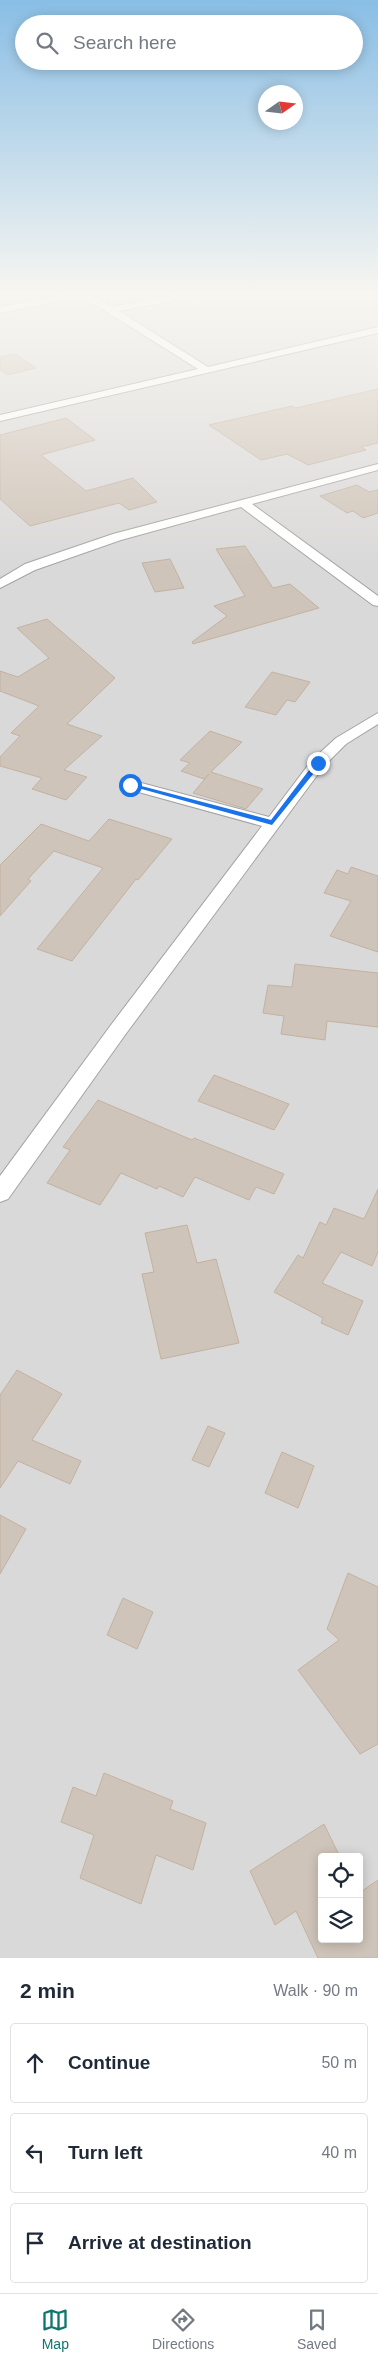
<!DOCTYPE html>
<meta charset="utf-8">
<style>
body{margin:0;font-family:Arial,sans-serif;background:#f2f2f3;color:#1f2937}
.controls{position:absolute;right:15px;bottom:15px;display:grid;overflow:hidden;border-radius:5px;box-shadow:0 2px 12px #0003}
.controls button{width:45px;height:45px;display:grid;place-items:center;padding:0;border:0;border-bottom:1px solid #e0e1e3;background:#fff;color:#1f2937;font:25px sans-serif}
.compass{position:absolute;left:258px;top:85px;width:45px;height:45px;border-radius:50%;background:#fff;box-shadow:0 2px 12px #0003;rotate:76deg}
.stop{position:absolute;width:15px;height:15px;margin:-11px;border:4px solid #1a73e8;border-radius:50%;background:#fff}
.stop.end{background:#1a73e8;border-color:#fff;box-shadow:0 1px 5px #0008}
.list{margin:0;padding:0;list-style:none}
h2{display:flex;justify-content:space-between;align-items:center;height:65px;margin:0;padding:0 20px;font-size:21px}
h2 small{font-size:16px;font-weight:400;color:#747a83}
.list li{display:grid;grid-template-columns:32px 1fr auto;gap:15px;align-items:center;box-sizing:border-box;height:80px;margin:0 10px 10px;padding:0 10px;border:1px solid #e0e1e3;border-radius:5px}
.list b{display:block;font-size:19px;white-space:nowrap}
.list em{font-size:16px;font-style:normal;color:#747a83}
.icon{flex:none;width:28px;height:28px;fill:none;stroke:currentColor;stroke-width:2;stroke-linecap:round;stroke-linejoin:round}
.map{position:relative;flex:none;width:378px;height:1958px;overflow:hidden}
.search{position:absolute;background:#fff;box-shadow:0 2px 12px #0003;left:15px;right:15px;top:15px;height:55px;display:flex;align-items:center;gap:12px;box-sizing:border-box;padding:0 18px;border-radius:28px;color:#747a83;font-size:19px}
.sheet{height:335px;background:#fff}
nav{display:flex;justify-content:space-around;align-items:center;box-sizing:border-box;height:70px;border-top:1px solid #e0e1e3;background:#fff;font-size:14px;color:#747a83}
nav a{display:grid;justify-items:center;gap:2px}
nav .on{color:#0f766e}
.map>svg:first-child{display:block}
.residential{fill:#dad9d9;fill-rule:evenodd}
.building{fill:#cfc4b9;stroke:#c2b2a1}
.lines{fill:none;stroke-linecap:round;stroke-linejoin:round}
.minor-casing{stroke:#a3a3a3;stroke-width:2}
.minor{fill:#fff;fill-rule:evenodd}
.route{fill:#1a73e8}
</style>
<div class="map">
<svg width="378" height="1958" viewBox="0 0 378 1958">
<rect width="100%" height="100%" fill="#efebe0"/>
<!-- residential -->
<path class="residential" d="M0,292h378v1666h-378zM322,1857h37v82h-37z"/>
<!-- building -->
<path class="building" d="M15,354l21,14 -28,7 -8,-5v-13z
M378,389v54l-17,4 5,3 -58,15 -21,-11 -26,6 -52,-35 83,-19 4,2z
M66,418l29,22 -54,15 45,36 47,-13 24,24 -28,8 -10,-7 -89,23 -30,-27v-64z
M357,485l12,7 9,-2v23l-15,5 -10,-7 -6,2 -27,-17z
M245,546l28,42 17,-4 29,24 -126,36 -1,-2 35,-26 -13,-10 31,-10 -29,-47z
M170,559l14,29 -29,4 -13,-29z
M47,619l68,59 -48,46 35,12 -38,34 23,7 -21,23 -34,-11 10,-11 -42,-12v-9l20,-21 -9,-3 28,-27 -39,-15v-20l18,6 31,-19 -32,-30z
M272,672l38,10 -15,20 -8,-2 -11,15 -31,-8z
M210,731l32,11 -31,30 52,17 -17,20 -53,-16 16,-19 -5,5 -23,-8 9,-8 -10,-3z
M109,819l63,20 -34,41 -2,-1 -64,82 -35,-12 66,-81 -49,-17 -26,28 3,2 -31,35v-51l41,-41 48,17z
M351,867l27,9v76l-48,-16 21,-35 -27,-8 13,-23 11,4z
M295,964l83,9v54l-51,-6 -2,19 -44,-6 3,-18 -21,-3 5,-28 24,2z
M214,1075l75,29 -15,26 -76,-29z
M98,1100l94,40 2,-2 90,36 -10,20 -18,-7 -7,13 -54,-23 -12,20 -24,-11 -2,3 -36,-16 -21,32 -53,-22 23,-33 -7,-3z
M378,1189v63l-6,14 -31,-14 -19,31 41,18 -15,34 -27,-12 2,-5 -49,-26 24,-37 5,3 17,-36 6,3 8,-17 30,11z
M187,1225l10,38 19,-4 23,84 -78,16 -19,-85 12,-2 -9,-39z
M17,1370l45,24 -30,46 49,21 -11,23 -52,-23 -18,27v-93z
M208,1426l17,7 -16,34 -17,-7z
M282,1452l32,14 -16,42 -33,-15z
M0,1515l26,14 -26,45z
M348,1573l30,14v157l-18,10 -62,-84 41,-30 -12,-11z
M123,1598l30,14 -16,37 -30,-14z
M104,1773l69,28 -3,8 36,14 -13,47 -37,-15 -15,49 -61,-26 14,-43 -33,-13 12,-35 23,9z
M324,1824l16,33h-18v82h37v-46l19,-13v78h-60l-22,-47 -21,14 -25,-54z"/>
<g class="lines">
<!-- minor casing -->
<g class="minor-casing">
<path id="minor" d="M77,292h11l24,15 80,-15h16l-4,3 -85,16 89,56 170,-40v6l-378,88v-6l198,-46 -115,-72 -83,16v-6z
M378,464v6l-126,34 126,92v10l-5,-1 -132,-98 -120,33 -86,30 -35,18v-9l25,-15 88,-30z
M378,713v11l-32,20 -22,22 -199,269 -117,164 -8,3v-26l111,-151 151,-199 -138,-38 -2,-3 2,-3 6,-2 139,37 43,-57 24,-22z"/>
</g>
<!-- minor -->
<use href="#minor" class="minor"/>
</g>
<!-- sky -->
<linearGradient id="sky" x2="0" y2="1"><stop stop-color="#89bee5"/><stop offset="0.52" stop-color="#f8f6f1"/><stop offset="1" stop-color="#f8f6f1" stop-opacity="0"/></linearGradient>
<rect width="378" height="566" fill="url(#sky)"/>
<!-- route -->
<path class="route" d="M316,761l6,2 -50,62 -145,-40 3,-2 141,37z"/>
</svg>
<div class="controls">
<button><svg class="icon" aria-label="locate" viewBox="0 0 24 24"><circle cx="12" cy="12" r="6"/><path d="M12 2v4M12 18v4M2 12h4M18 12h4"/></svg></button>
<button><svg class="icon" aria-label="layers" viewBox="0 0 24 24"><path d="M12 4l9 5-9 5-9-5zM3 14l9 5 9-5"/></svg></button>
</div>
<svg class="compass" viewBox="-18 -18 36 36"><path d="M0-13l5 13h-10z" fill="#e53935"/><path d="M0 13l5-13h-10z" fill="#747a83"/></svg>
<div class="stop" style="left:130px;top:785px"></div>
<div class="stop end" style="left:318px;top:763px"></div>
<div class="search"><svg class="icon" aria-label="search" viewBox="0 0 24 24"><circle cx="10" cy="10" r="6"/><path d="M15 15l6 6"/></svg>Search here</div>
</div>
<section class="sheet">
<h2>2 min<small>Walk · 90 m</small></h2>
<ul class="list">
<li><svg class="icon" aria-label="ahead" viewBox="0 0 24 24"><path d="M12 20V5M6 11l6-6 6 6"/></svg><div><b>Continue</b></div><em>50 m</em></li>
<li><svg class="icon" aria-label="left" viewBox="0 0 24 24"><path d="M17 20v-9H6M10 6l-5 5 5 5"/></svg><div><b>Turn left</b></div><em>40 m</em></li>
<li><svg class="icon" aria-label="arrive" viewBox="0 0 24 24"><path d="M6 21V4h12l-3 4 3 4H6"/></svg><div><b>Arrive at destination</b></div></li>
</ul>
</section>
<nav>
<a class="on"><svg class="icon" aria-label="map" viewBox="0 0 24 24"><path d="M3 6l6-2 6 2 6-2v14l-6 2-6-2-6 2zM9 4v14M15 6v14"/></svg>Map</a>
<a><svg class="icon" aria-label="directions" viewBox="0 0 24 24"><path d="M12 3l9 9-9 9-9-9zM9 14v-3h6M13 9l2 2-2 2"/></svg>Directions</a>
<a><svg class="icon" aria-label="saved" viewBox="0 0 24 24"><path d="M7 4h10v16l-5-4-5 4z"/></svg>Saved</a>
</nav>
